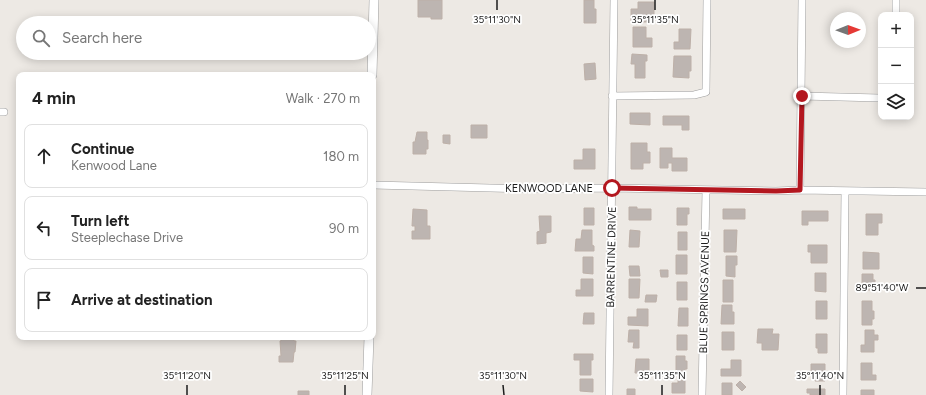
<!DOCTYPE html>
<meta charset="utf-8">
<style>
body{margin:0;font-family:Figtree,sans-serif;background:#f6f6f6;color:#222}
.controls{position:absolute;right:12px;top:12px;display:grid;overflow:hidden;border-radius:8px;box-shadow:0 2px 10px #0003}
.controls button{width:36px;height:36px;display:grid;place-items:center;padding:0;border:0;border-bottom:1px solid #e0e0e0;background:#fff;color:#222;font:20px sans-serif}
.compass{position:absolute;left:830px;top:12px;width:36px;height:36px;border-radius:50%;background:#fff;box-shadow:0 2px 10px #0003;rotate:89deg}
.stop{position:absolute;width:12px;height:12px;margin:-9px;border:3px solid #b3171f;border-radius:50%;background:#fff}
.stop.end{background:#b3171f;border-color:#fff;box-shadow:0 1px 4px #0008}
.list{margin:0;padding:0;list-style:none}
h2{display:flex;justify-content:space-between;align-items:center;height:52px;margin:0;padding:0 16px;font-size:17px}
h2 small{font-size:13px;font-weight:400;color:#767676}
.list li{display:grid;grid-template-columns:26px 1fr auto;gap:12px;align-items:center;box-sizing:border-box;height:64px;margin:0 8px 8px;padding:0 8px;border:1px solid #e0e0e0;border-radius:8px}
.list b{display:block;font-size:15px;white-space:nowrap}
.list p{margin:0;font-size:13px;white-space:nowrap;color:#767676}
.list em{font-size:13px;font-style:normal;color:#767676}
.icon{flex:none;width:22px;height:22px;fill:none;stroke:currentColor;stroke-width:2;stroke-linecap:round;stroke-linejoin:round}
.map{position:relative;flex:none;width:926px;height:395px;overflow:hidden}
.search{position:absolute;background:#fff;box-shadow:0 2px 10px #0003;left:16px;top:16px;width:360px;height:44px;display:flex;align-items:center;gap:10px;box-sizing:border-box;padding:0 14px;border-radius:22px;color:#767676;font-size:15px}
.panel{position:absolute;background:#fff;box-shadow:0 2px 10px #0003;left:16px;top:72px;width:360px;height:268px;border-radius:8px}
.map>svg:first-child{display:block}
.building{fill:#bdb5b1;stroke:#bdb0a8}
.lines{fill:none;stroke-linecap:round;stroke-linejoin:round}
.minor-casing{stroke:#9e9e9e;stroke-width:8}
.tertiary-casing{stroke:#9e9e9e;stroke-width:10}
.minor{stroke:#fff;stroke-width:7}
.tertiary{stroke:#fff;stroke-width:9}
.route{stroke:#b3171f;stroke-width:5}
.ticks{fill:none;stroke:#1d1d1d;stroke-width:1.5}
.labels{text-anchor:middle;stroke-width:3.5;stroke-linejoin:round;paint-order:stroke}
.street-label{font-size:11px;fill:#1d1d1d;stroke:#fff}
.ticks-label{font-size:10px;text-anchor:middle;fill:#1d1d1d;stroke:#fff;stroke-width:3.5;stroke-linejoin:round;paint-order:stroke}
</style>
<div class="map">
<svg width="926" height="395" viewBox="0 0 926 395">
<rect width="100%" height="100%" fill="#ede9e4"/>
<!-- building -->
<path class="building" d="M418,0h24v19h-11v-2h-13z
M584,0h10v9h2v14h-12z
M638,2h16v20h-23v-13h7z
M633,27h13v11h6v9h-19z
M679,29h12l-1,20h-16v-7h5z
M632,54l15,1v6h-2v17h-10v-14h-4z
M674,56h17v15h-2v7l-16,-1z
M595,63l1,16 -11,1 -1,-16z
M630,113h20v12l-20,-1z
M663,116h26v14h-7v-5h-19z
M471,125h16v13h-16z
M417,132h10v8h1v9h-2v5h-13v-12h2z
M443,135h7v9l-7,-1z
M631,143h16v9h3v11h-7v6h-12z
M660,148h12v10h15v13h-15v-8h-4v5h-8z
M583,149h12v20h-21v-9h9z
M629,207h8v2h14v11h-22z
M584,208h10v17h-10z
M677,208h12v6h-2v11h-10z
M413,209l14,1v16h3v13h-18v-8h3v-5h-3z
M723,209h22v10h-22z
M802,211h26v10h-20v4h-6z
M866,214h16v9h-4v12h-12z
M539,216h12v16l-5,1v10l-9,1v-12l3,-1z
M582,230h10v15l2,1v5h-19l1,-12h5z
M630,230l10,1 -1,16h-10z
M724,230h13l-1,22h-12z
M678,232h9v18h-9z
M808,245h19v18h-16v-11h-3z
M863,252l16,1v16h-16z
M676,255h11v19h-11z
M726,256h11v9h-2v12l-9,-1z
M583,257h10v17l-10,-1z
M629,266h10l1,10h-10z
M660,270h8v7h-7z
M815,273h11v19l-11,-1z
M862,274h11v6h2v10h-13z
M581,279h12v17h-17v-6h5z
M629,279h11l-1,19h-10z
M723,280h10v22h-10z
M677,282h10v18h-10z
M646,295h11l-1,7h-11z
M816,301h11v18h-11z
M862,301h10v10h2v8h-2v6h-10z
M722,305h10v7h2v12h-13z
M679,308h9v18h-10z
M637,309h11v17l-20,-1v-8h9z
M584,313h10v11h-11z
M758,329h15l-1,5h7l-1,16h-16v-7h-5z
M629,330h10v18h-6l1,-6h-6z
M865,330h9v5h4v5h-4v12h-13v-7h4z
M722,332h12v18h-12z
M816,334h11v19h-9v-5h-2z
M677,335h10v15h-10z
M243,337h12v2h-12z
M281,337h13v4h2l-1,11h-1l-1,10h-14v-6h2l-1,-15h1z
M574,354h19v6h-2v15h-11v-15h-6z
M676,356h9v5h2v8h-2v6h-9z
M636,359h13v14h-14z
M731,360h10v16h-20v-7h10z
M861,363h11v12h4v5h-15z
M811,364h14v17h-10v-7h-4z
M580,379h13v13l-13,-1z
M678,380h7v13h-13v-10h6z
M740,381l6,6 -4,4 -6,-6z
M722,383h10v12h-10z
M627,389h8v6h-8z
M807,389h18v6h-15v-2h-3z
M861,390h13v5h-13z
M298,391h11v4h-11z"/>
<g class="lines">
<!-- minor casing -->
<g class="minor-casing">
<path id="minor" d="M896,15v-15
M612,96l82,-1 12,-3 1,-92
M802,96l77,2 2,-1
M0,112h4
M373,185l157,4 82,-1 164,3 24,-1 126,2
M800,190l2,-190
M609,395l5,-395
M702,395l4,-205
M843,395l2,-204"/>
</g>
<!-- tertiary casing -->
<g class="tertiary-casing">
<path id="tertiary" d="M372,75l2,-75
M367,395l2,-58"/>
</g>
<!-- minor -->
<use href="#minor" class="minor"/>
<!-- tertiary -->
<use href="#tertiary" class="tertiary"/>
</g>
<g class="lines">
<!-- route -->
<path class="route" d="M612,188l164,3 24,-1 2,-94"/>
</g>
<!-- ticks -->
<path class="ticks" d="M497,0v10M655,0v10M916,288h10M187,385v10M345,385v10M503,385l1,10M662,385v10M820,385v10"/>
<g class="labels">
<!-- street labels -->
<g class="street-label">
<text x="549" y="192">KENWOOD LANE</text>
<text transform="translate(611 257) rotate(-89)" y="4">BARRENTINE DRIVE</text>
<text transform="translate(704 292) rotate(-89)" y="4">BLUE SPRINGS AVENUE</text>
</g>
</g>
<g class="ticks-label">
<text x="497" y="23">35°11'30"N</text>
<text x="655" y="23">35°11'35"N</text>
<text x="882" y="291">89°51'40"W</text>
<text x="187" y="379">35°11'20"N</text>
<text x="345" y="379">35°11'25"N</text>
<text x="503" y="379">35°11'30"N</text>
<text x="662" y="379">35°11'35"N</text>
<text x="820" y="379">35°11'40"N</text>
</g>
</svg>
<div class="controls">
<button>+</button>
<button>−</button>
<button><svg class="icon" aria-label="layers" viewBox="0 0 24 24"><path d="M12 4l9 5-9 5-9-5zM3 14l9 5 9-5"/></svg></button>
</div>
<svg class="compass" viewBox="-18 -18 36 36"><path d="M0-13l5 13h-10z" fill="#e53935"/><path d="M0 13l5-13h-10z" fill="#767676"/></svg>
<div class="stop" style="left:612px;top:188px"></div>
<div class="stop end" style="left:802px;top:96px"></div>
<div class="search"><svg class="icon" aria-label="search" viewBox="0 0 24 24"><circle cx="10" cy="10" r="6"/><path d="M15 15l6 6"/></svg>Search here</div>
<section class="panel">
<h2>4 min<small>Walk · 270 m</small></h2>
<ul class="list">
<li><svg class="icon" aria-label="ahead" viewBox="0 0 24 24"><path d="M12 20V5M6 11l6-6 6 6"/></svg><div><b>Continue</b><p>Kenwood Lane</p></div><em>180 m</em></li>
<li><svg class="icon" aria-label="left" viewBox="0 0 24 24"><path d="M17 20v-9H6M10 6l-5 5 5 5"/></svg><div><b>Turn left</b><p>Steeplechase Drive</p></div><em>90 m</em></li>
<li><svg class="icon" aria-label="arrive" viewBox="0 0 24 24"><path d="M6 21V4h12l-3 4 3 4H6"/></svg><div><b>Arrive at destination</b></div></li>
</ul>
</section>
</div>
